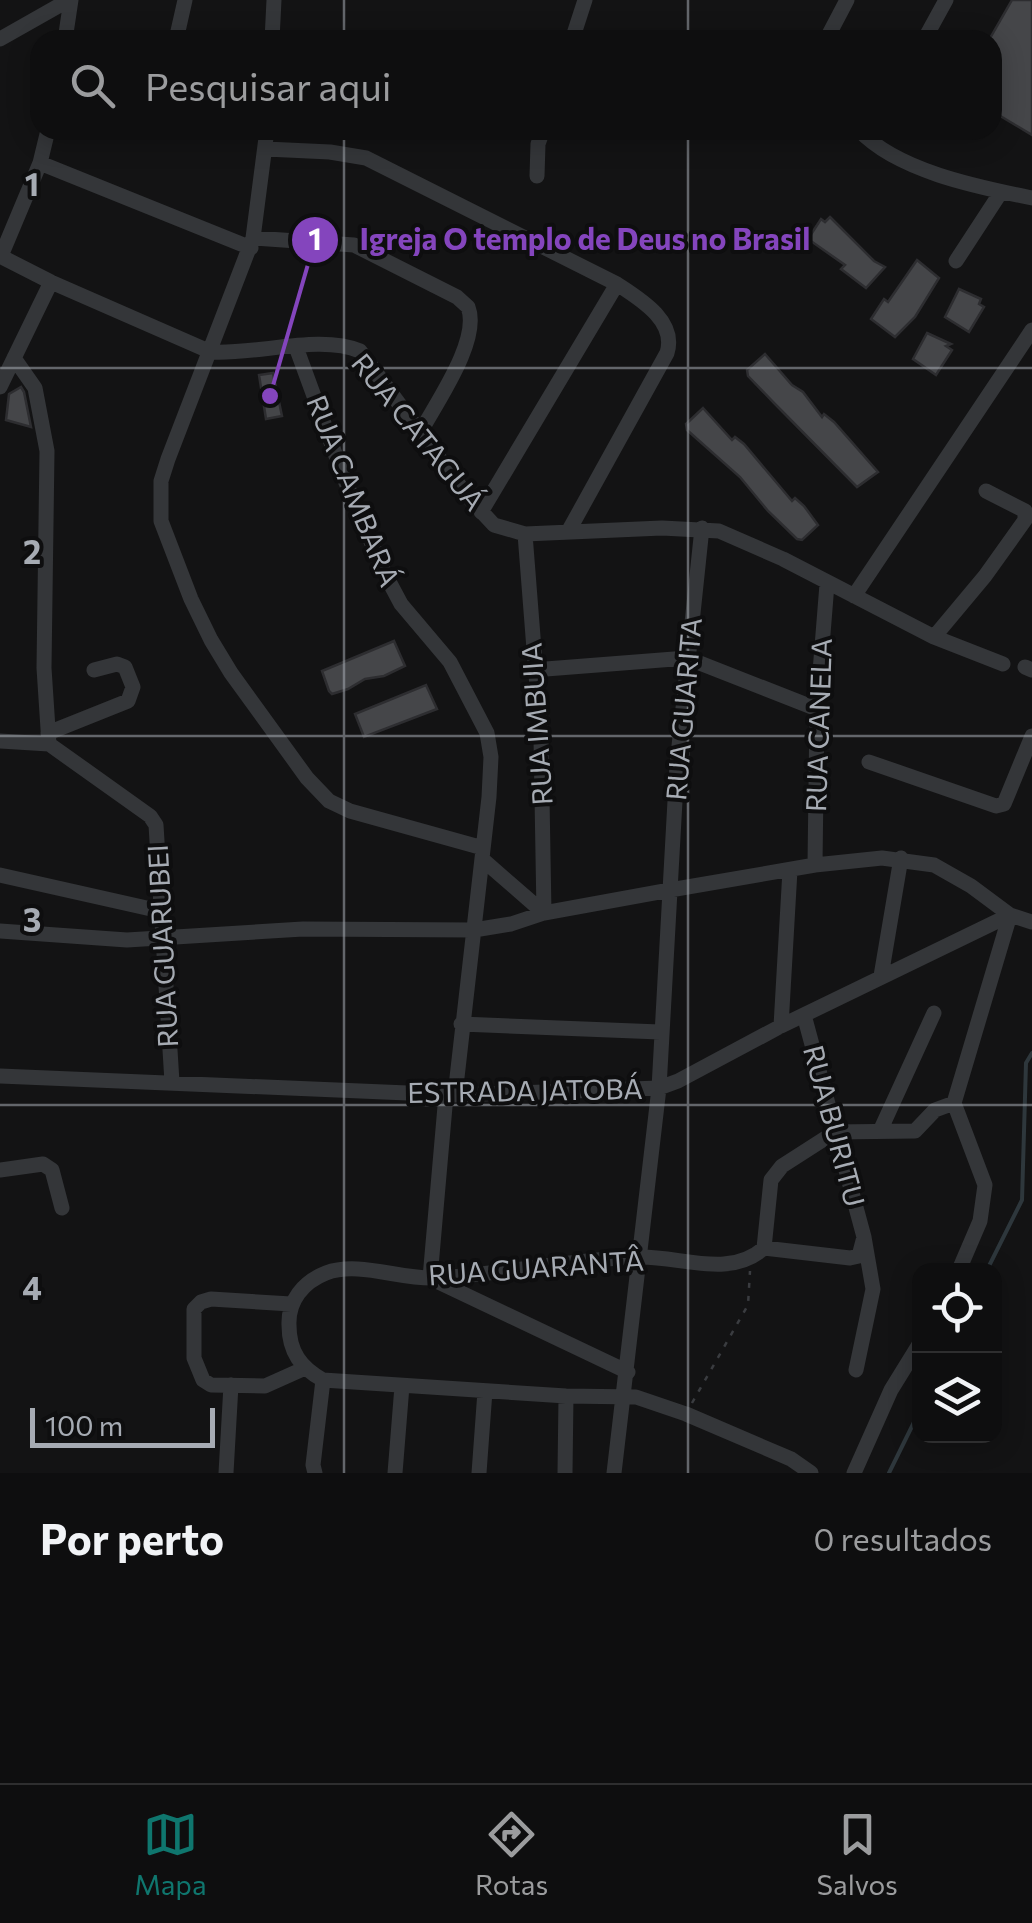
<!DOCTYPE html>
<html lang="pt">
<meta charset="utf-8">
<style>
body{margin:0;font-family:Commissioner,sans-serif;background:#1c1c1d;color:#f1f3f6}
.controls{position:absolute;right:30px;bottom:30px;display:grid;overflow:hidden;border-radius:20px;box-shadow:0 5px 25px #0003}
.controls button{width:90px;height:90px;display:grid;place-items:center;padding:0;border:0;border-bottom:2px solid #2e2e2f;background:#0e0e0f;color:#f1f3f6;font:50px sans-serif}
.scale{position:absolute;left:30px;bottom:25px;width:185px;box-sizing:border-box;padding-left:10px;border:5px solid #a6abb3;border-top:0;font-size:28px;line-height:35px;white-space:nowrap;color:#a6abb3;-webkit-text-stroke:8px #0e0e0f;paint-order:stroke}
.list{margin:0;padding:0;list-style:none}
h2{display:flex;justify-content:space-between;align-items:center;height:130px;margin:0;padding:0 40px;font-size:42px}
h2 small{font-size:32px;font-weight:400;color:#9b9c9e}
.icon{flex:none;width:55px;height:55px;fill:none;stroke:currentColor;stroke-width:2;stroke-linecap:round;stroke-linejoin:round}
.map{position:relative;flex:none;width:1032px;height:1473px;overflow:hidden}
.search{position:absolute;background:#0e0e0f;box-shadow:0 5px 25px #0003;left:30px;right:30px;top:30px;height:110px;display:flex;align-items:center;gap:25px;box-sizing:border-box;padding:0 35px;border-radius:30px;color:#9b9c9e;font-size:38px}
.sheet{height:310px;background:#0e0e0f}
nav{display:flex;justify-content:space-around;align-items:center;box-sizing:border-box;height:140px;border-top:2px solid #2e2e2f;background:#0e0e0f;font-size:28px;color:#9b9c9e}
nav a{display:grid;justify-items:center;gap:5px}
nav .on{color:#0f766e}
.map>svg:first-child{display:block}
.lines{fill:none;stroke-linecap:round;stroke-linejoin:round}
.stream{stroke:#2e373c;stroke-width:4}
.building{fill:#454649;stroke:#2d2d30;stroke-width:2.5}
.path{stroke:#3a3c40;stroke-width:2.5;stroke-dasharray:5 8;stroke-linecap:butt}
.minor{stroke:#343639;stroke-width:15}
.grid{fill:none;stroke:#a6abb3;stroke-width:2.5;stroke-opacity:0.55}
.labels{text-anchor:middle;stroke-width:8;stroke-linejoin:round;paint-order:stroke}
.street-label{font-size:28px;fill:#a6abb3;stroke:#0e0e0f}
.grid-label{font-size:32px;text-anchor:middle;font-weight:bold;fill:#a6abb3;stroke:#0e0e0f;stroke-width:8;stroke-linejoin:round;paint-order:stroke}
.leader{fill:none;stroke:#8445bd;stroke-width:4}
.callout-dot{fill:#8445bd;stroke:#0e0e0f;stroke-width:4}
.mark-label{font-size:30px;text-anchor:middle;font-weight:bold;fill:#fff}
.callout-label{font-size:30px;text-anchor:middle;font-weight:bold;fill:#8445bd;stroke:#0e0e0f;stroke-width:8;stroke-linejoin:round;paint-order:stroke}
</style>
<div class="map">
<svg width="1032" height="1473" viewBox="0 0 1032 1473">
<rect width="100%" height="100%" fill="#131314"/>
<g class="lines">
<!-- stream -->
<path class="stream" d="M987,1270l35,-70 4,-137 6,-10
M889,1473l31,-63"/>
</g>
<!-- building -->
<path class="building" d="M1012,0h20v135l-40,-24v-71h-3z
M830,217l44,44 11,6 -19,21 -25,-19 4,-4 -37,-26 13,-20 4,3z
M917,260l22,18 -24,39 -20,20 -24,-18 13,-20 4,3z
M959,289l22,10 -2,5 5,3 -15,25 -24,-15z
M927,333l24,11 -5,2 6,4 -16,25 -23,-16z
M765,354l27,31 11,7 19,25 2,-3 10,8 44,50 -21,15 -82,-83 -27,-28 -1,-6z
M273,373l9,43 -16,3 -7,-44z
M21,387l3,5 7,35 -25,-7 3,-26z
M703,408l29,32 3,-3 9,7 48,57 3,-3 9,8 14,19 -16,15 -5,-1 -29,-28 -28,-34 -53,-47 -1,-6z
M394,641l11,25 -21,10 -19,3 -17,10 -16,5 -3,-3 -7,-20z
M426,685l11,24 -73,28 -9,-23z"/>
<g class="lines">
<!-- path -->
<path class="path" d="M225,130l25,3
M692,1403l56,-98 2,-34"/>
<!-- minor -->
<path class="minor" d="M0,39l69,-39
M65,40l6,-40
M176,40l9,-40
M272,40l2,-40
M572,40l13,-40
M826,40l21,-40
M924,40l22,-40
M267,130l-14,108 -85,221 -7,22v40l30,78 20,41 20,33 76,105 22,23 21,10 133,37
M653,130h16
M859,130c38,41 119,57 173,68
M266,149l64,3 36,6 251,126c23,15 60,37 50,69l-99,179
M40,163l211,85
M537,176l1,-32 5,-14
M253,238l101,7 103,52 11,10c13,33 -32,96 -48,126
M0,256l51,26 160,70c46,3 109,-18 149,-1l108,146 26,28 31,9 137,-6 57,3 64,28 151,78 69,27
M1,256l39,-93 8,-33
M956,261l45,-69
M296,347l48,131 40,94 17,32 49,58 37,71 4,24 -2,40 -34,298
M14,358l21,30 12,63 -3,217 5,76
M0,387l51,-105
M481,512l136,-228
M525,534l16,205 3,174
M854,596l178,-266
M934,637l51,-61 40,-56v-9l-39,-20
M1025,667l7,3
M533,670l154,-12 130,51
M48,733l80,-32 5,-14 -8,-20 -8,-3 -23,6
M0,741l49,3
M49,744l101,72 6,9 16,257
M869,762l127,44 8,-2 28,-68
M482,859l62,54
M815,865l2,-156 10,-125
M0,875l160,36
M0,931l127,9 176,-11 171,1 37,-6 33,-11 126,-23 145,-25 67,-7 52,7 37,21 39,29 22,7
M881,976l20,-118
M804,1015l60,222 9,52 -17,81
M461,1024l199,8
M781,1026l9,-156
M0,1076l455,19 204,-7 19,-7 103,-55 229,-111
M446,1095l-16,183 198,94
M880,1131l54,-118
M0,1170l43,-6 9,6 10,38
M764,1248l7,-68 11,-14 53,-34 80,-1 20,-21 19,-7
M959,1270l21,-49 5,-36 -31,-82 56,-188
M291,1304l-80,-5 -10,3 -7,7v49l9,22 8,5 54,1 38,-17
M226,1473l5,-88
M315,1473l-2,-8 10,-85
M395,1473l7,-87
M479,1473l6,-82
M565,1473l1,-77
M614,1473l45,-385 18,-323 25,-237
M811,1473l-20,-14 -105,-45 -50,-17 -70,-1 -243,-16c-22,-12 -34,-28 -34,-55 -1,-24 14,-43 37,-52 32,-12 73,6 107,5 69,-3 137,-19 206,-21 42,-1 90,22 125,-9l86,10 9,-2 5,-19
M854,1473l37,-83 29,-47"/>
</g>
<!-- grid -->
<path class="grid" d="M344,0v40M688,0v40M344,130v1343M688,130v1343M0,368h1032M0,736h1032M0,1105h1032"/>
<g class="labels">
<!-- street labels -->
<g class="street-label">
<text transform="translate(418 432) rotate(51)" y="10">RUA CATAGUÁ</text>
<text transform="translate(353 491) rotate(68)" y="10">RUA CAMBARÁ</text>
<text transform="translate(684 709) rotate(-85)" y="10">RUA GUARITA</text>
<text transform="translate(537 724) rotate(-94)" y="10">RUA IMBUIA</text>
<text transform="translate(819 725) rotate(-88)" y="10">RUA CANELA</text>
<text transform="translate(163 946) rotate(-93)" y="10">RUA GUARUBEI</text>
<text transform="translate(525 1091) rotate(-1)" y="10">ESTRADA JATOBÁ</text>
<text transform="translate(834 1126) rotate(75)" y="10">RUA BURITU</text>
<text transform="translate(536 1268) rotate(-4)" y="10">RUA GUARANTÂ</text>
</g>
</g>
<g class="grid-label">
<text x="32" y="196">1</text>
<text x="32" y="564">2</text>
<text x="32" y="932">3</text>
<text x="32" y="1300">4</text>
</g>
<!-- callouts -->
<path class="leader" d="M270 396L315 240"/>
<g class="callout-dot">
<circle cx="270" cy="396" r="10"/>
<circle cx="315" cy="240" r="25"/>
</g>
<g class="mark-label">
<text x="315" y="250">1</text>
</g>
<g class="callout-label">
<text x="585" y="250">Igreja O templo de Deus no Brasil</text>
</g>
</svg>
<div class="controls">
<button><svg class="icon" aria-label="locate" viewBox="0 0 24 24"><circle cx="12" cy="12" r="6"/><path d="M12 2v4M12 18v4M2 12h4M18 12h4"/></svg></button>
<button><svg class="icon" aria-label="layers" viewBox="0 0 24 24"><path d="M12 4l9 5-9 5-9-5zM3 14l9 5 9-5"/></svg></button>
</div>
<div class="scale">100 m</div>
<div class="search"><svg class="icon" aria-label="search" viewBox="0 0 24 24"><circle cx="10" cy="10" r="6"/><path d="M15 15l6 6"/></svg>Pesquisar aqui</div>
</div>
<section class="sheet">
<h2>Por perto<small>0 resultados</small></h2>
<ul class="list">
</ul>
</section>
<nav>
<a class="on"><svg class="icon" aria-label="map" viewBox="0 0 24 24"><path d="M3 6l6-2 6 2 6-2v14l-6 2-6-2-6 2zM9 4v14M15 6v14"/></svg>Mapa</a>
<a><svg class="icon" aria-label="directions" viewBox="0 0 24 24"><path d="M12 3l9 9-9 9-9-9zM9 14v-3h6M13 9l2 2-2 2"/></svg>Rotas</a>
<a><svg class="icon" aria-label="saved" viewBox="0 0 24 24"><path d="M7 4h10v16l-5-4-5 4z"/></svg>Salvos</a>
</nav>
